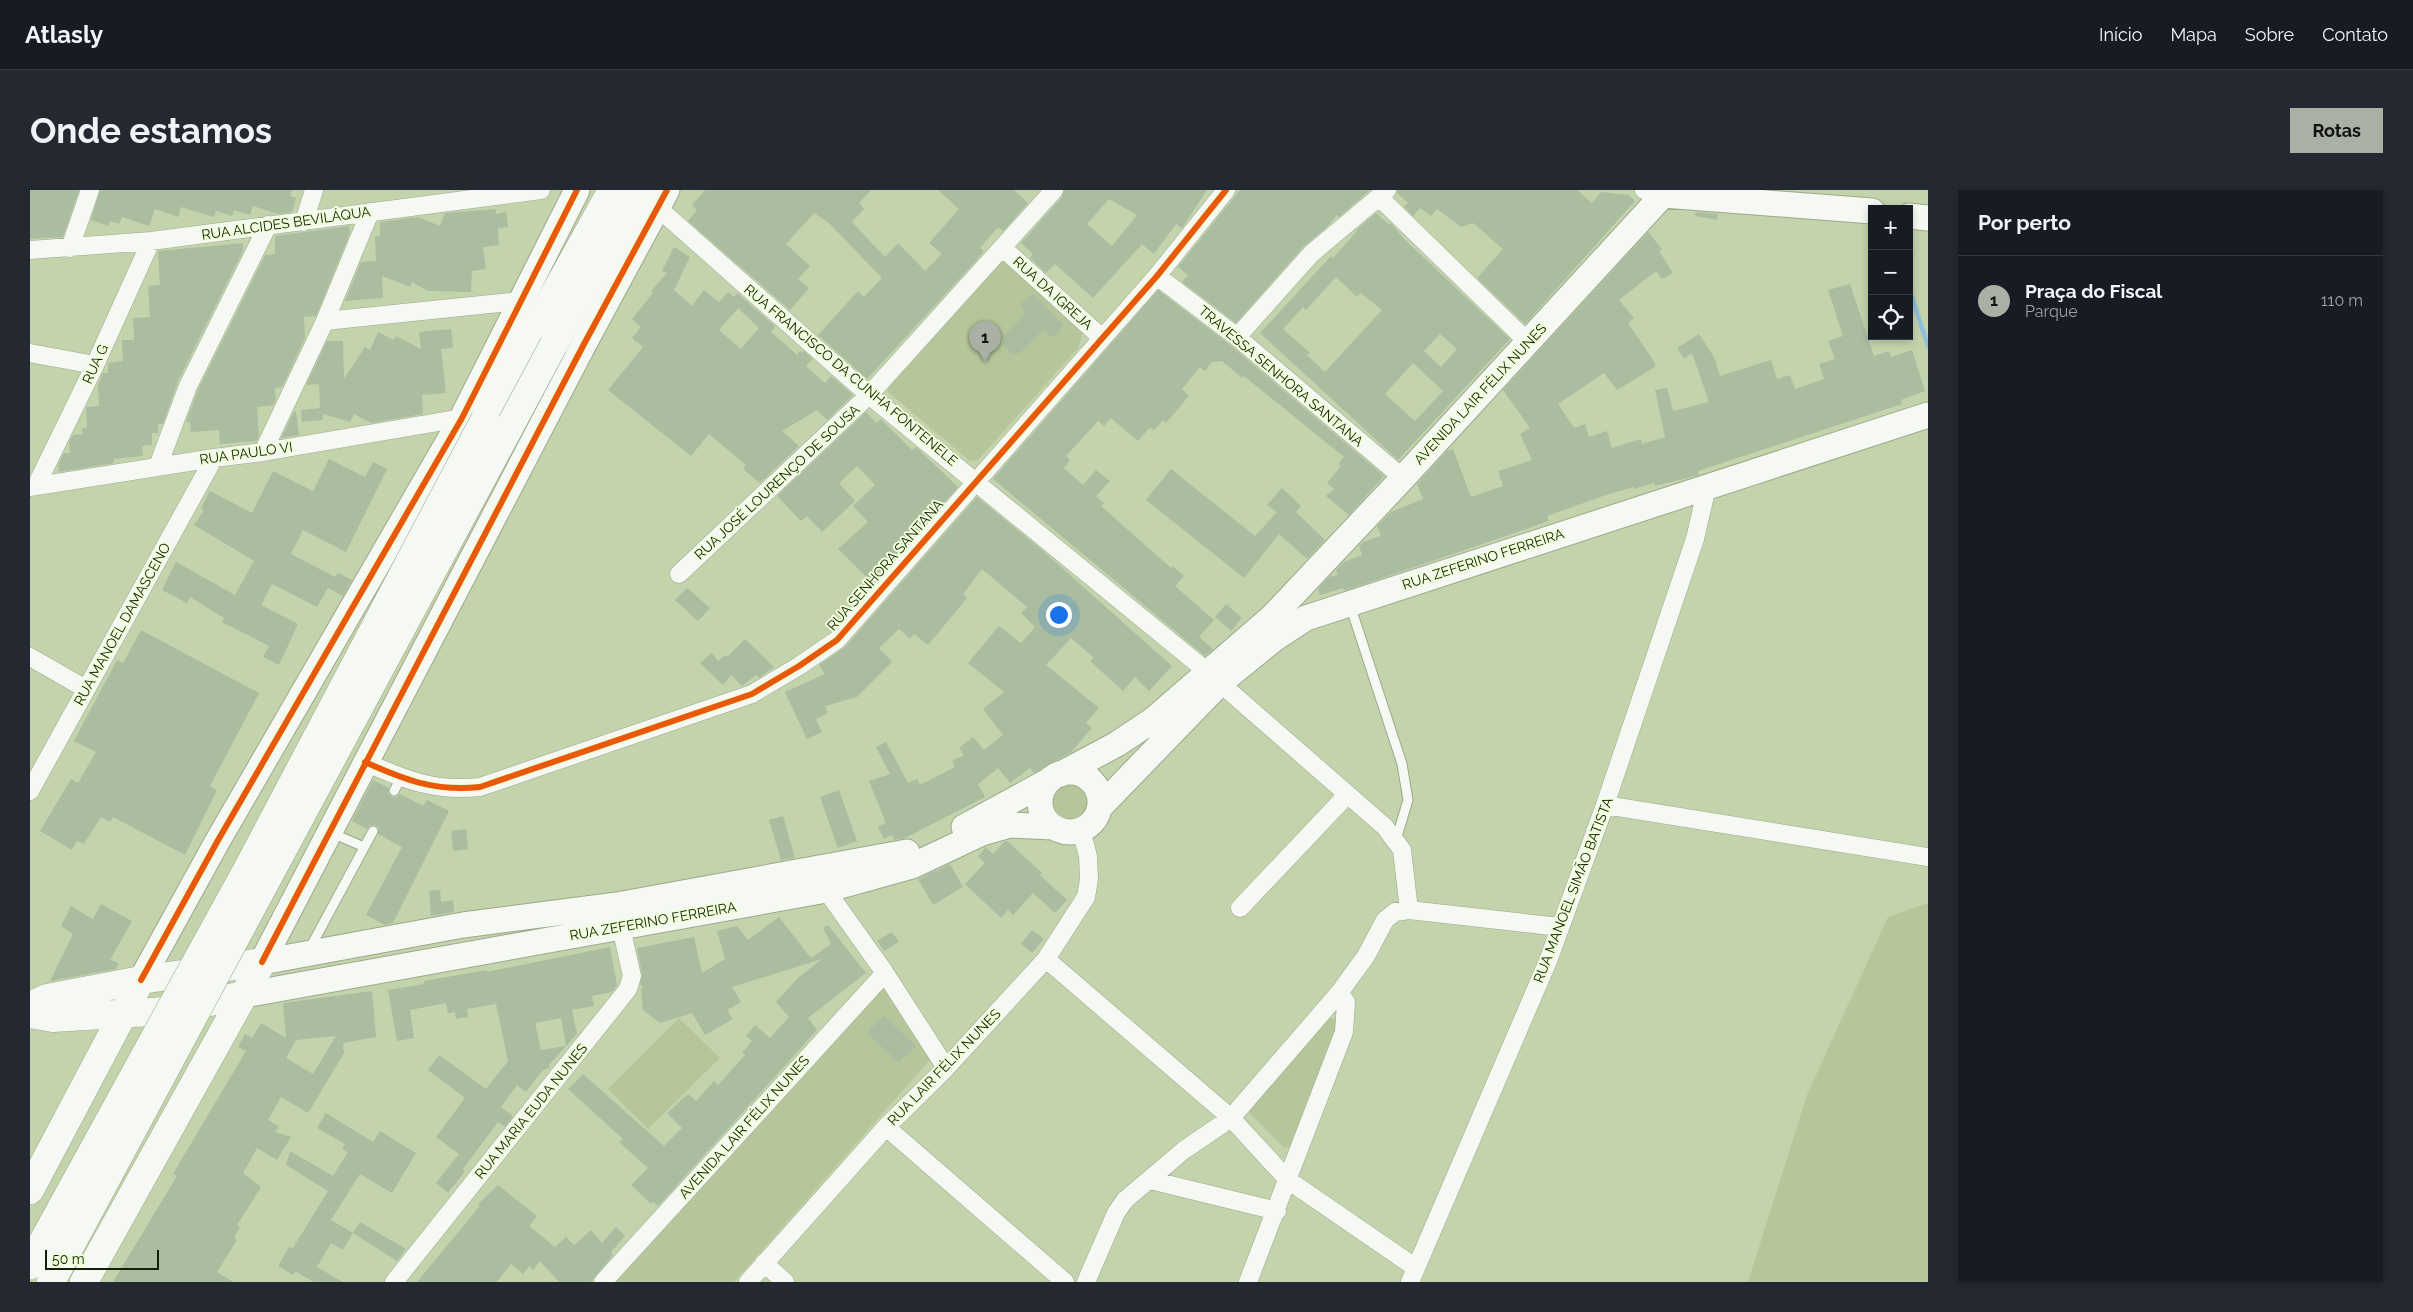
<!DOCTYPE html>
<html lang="pt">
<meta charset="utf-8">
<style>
body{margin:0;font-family:Raleway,sans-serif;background:#242831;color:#f1f3f6}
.controls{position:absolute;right:15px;top:15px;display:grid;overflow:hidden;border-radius:0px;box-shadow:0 2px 8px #0003}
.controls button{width:45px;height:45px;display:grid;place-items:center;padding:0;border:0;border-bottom:1px solid #363941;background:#171b24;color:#f1f3f6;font:25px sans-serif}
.scale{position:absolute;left:15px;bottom:12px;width:114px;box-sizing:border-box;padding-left:5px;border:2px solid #151f04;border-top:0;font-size:14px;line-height:18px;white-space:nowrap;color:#151f04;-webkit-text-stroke:4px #effedb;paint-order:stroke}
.you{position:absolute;left:1028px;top:424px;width:18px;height:18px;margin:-12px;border:4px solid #fff;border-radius:50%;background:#1a73e8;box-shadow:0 0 0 8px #1a73e833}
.badge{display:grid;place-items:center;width:32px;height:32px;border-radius:50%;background:#a9b0a4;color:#111;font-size:16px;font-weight:700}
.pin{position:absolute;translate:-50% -41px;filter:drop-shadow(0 1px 2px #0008)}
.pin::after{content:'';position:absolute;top:26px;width:18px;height:15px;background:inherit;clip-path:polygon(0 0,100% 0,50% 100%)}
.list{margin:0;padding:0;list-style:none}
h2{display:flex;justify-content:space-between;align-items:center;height:65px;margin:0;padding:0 20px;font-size:21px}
h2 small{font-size:16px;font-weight:400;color:#9ea1a6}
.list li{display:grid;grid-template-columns:32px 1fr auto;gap:15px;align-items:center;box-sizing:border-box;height:90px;padding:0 20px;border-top:1px solid #363941}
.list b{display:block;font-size:19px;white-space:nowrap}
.list p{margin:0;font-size:16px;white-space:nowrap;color:#9ea1a6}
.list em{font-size:16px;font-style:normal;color:#9ea1a6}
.icon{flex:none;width:28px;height:28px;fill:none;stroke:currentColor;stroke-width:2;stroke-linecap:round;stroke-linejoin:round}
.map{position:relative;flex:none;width:1898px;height:1092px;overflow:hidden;border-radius:0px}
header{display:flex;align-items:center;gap:30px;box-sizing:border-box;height:70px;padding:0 25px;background:#171b24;border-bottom:1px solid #363941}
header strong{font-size:24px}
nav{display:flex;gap:28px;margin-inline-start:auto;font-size:18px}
.intro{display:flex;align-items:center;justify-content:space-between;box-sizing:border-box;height:120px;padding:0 30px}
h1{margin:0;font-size:35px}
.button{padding:12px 22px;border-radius:0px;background:#a9b0a4;color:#111;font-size:18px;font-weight:700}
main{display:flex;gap:30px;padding:0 30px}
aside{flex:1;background:#171b24;border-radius:0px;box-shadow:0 2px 8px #0003}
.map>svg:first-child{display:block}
.green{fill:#b5c69b}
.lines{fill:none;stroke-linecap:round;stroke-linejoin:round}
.stream{stroke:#91bfd9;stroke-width:4.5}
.building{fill:#aabda1;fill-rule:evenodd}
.service-casing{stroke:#9ca98a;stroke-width:11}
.minor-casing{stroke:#9ca98a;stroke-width:19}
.secondary-casing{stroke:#9ca98a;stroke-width:27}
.trunk-casing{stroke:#9ca98a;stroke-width:29}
.service{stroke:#f6f8f3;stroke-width:9}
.minor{stroke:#f6f8f3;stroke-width:18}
.secondary{stroke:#f6f8f3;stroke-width:25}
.trunk{stroke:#f6f8f3;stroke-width:28}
.trunk-bridge-casing{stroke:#9ca98a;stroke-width:29;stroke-linecap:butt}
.trunk-bridge{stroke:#f6f8f3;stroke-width:28}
.cycleway-casing{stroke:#effedb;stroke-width:9}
.cycleway{stroke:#e8590c;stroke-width:6}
.labels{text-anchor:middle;stroke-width:4;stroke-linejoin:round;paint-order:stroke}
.street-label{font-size:14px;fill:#151f04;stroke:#effedb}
</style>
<header>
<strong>Atlasly</strong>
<nav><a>Início</a><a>Mapa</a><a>Sobre</a><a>Contato</a></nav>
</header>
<div class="intro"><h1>Onde estamos</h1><a class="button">Rotas</a></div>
<main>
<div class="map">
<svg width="1898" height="1092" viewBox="0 0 1898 1092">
<rect width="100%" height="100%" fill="#c3d3ac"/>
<!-- green -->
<path class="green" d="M974,67l76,68 3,8 -5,15 -100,112 -8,1 -82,-69v-7z
M1023 609a20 20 0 1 1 40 0a20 20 0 1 1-40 0Z
M1898,713v379h-180l59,-187 81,-178z
M854,795l51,69 -201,228h-119z
M1299,827l7,3 3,6 -47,120 -8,2 -39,-40z
M649,828l41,40 -72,71 -40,-40z"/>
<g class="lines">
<!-- stream -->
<path class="stream" d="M1879,98l19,58"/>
</g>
<!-- building -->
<path class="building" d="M0,0h49l-16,47 -33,2z
M70,0h192l-2,6 6,2 -4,14 -14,2 -25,-8 -3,9 -16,-5 -2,6 -16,-5 -2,6 -33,-10 -3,10 -23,-8 -6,17 -27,-9 -3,7 -9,-3 -1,5 -18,-6z
M675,0h166l-12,13 5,6 -12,13 33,35 13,-14 27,28 17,-17 -13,-11 30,-34 -21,-19h76l14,13 -25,28 -5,-4 -18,21 4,3 -10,12 -107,116 -49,-44 40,-44 6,6 18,-19 -53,-55 -15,-10 -28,31 24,22 -12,13 11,9 -19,22 -102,-89 9,-11 -5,-5z
M1034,0h143l-25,38 -6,-4 -22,30 -12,-10 -49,54 -38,-34 -9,9 -16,-15 3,-4 -12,-11 41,-46zM1079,9l28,16 -25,31 -25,-22z
M1210,0h130l-31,27 -2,-2 -10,12 -24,20 -67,76 -54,-41 6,-7 -10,-8z
M1367,0h180l15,13 9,-11 28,3 6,6 -110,123 -48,-46 26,-29 -30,-26 -12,4 -24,-18 -6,7 -11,-8 -7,8 -9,-9 4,-4 -11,-10z
M466,19v5l10,-2 2,15 -10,1 1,17 -16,2 3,22 -14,2 -1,21 -43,-1 -16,-9 -2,5 -28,-11 1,22 -38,3 16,-39 15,-1 -1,-25h5v-14l38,-5 22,9 5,-13z
M1666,22l22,2 -1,6 -22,-4z
M1346,23l13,12 2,-2 12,15 107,101 -112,121 -138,-127 71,-77 2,2 24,-27 -1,-1zM1306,87l21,20 4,-4 21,17 -57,62 -18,-17 3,-2 -27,-24 20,-22 3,3zM1410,144l17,15 -16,18 -17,-16zM1383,173l30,28 -28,30 -30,-27z
M319,36l1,7 -34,83 -12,1 1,21 -23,49 -7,1 1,11 -3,6 -16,2 2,28 -2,6 -37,3 -1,-14 -28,2 -1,-10h-4l12,-32 67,-135 10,-1v-18z
M1618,42l14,17 -3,2 14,22 -11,6 -6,-8 -37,29 15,18 -6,5 27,40v4l-38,23 -13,-17 -46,31 16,24 11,-4 4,13 18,-6 5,17 29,-9 1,5 23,-7 -10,-47 12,-2 6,23 36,-9 -17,-49 -8,6 -7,-11 22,-14 15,23 6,19 51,-16 6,19 13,-4 5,14 29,-10 -5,-15 16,-5 -7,-18 15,-5 -15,-46 22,-6 24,72 15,-5 2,6 21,-7 13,41 -24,9 1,4 -204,67 1,4 -44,11 -1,-3 -20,6v-2l-28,8 -59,21 2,5 -52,18 -153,52 -1,-3 -23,7 -2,-6 11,-12 9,-2 -2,-5 8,-8 18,-7 -3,-9 4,-4 18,-6 -4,-10 14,-14 32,-13 -6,-15 30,-33 6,-2 18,48 32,-11 -5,-15 34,-11 -12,-26 10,-6 -27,-38z
M213,53v8l-65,130 -15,43h-5v9h-6v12l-10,1 1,10 -29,3v4l-55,9 -1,-7 6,-12h6l-1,-11 4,-7 10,-1 -1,-6h5l-1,-21 13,-1 -1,-22 5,-11h5v-10l15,-2 -1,-21h12l-1,-22 17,-1 -2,-31 12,-1 -2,-34z
M644,57l16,10 -16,33 18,16 12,-16 15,12 9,-10 6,5 3,-4 38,33 -4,6 26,23 3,-4 2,2 2,-2 9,8 -7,7 19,17 6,-7 22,19 -26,25 -10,-10 -35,21 17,15 -39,37 -17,-14 3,-4 -37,-31 -18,22 -83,-66 35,-43 -11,-9 9,-11 -9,-8 21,-26 -2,-2 16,-18 -5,-2zM708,118l21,20 -18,21 -22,-19z
M1128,100l72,55 154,131 -35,39 -23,-19 8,-7 -7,-6 14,-17 -3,-2 6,-7 -100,-81 -2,2 -20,-17 -10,1 -7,9 -5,-4 -18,22 7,7 -23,27 -3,-3 -9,10 -4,-3 -12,14 -27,-23 -7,8 -6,-5 -32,35 4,4 -6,8 19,17 13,-15 14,11 -14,15 8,7 -3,3 70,62 1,-2 12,10 -9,10 39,34 -15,17 14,12 -8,7 -212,-177z
M1003,104l31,31 -9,11h-5l-7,-6 -23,23 -8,1 -9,-10v-7l22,-23 -4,-11z
M421,139l2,19 -12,1 5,44 -24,2 1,19 -52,9 -17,-9 -4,8 -27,-8v6l-21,2 -1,-12 19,-2 -1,-24 -13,1 21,-44h16l1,38 21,-32 5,3 8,-18 16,8 2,-4 25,13 -2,-17z
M264,222h2l3,23 -18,3z
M836,222l10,11 5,-4 31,31 4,-3 42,40 -67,75 -22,18 -31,-31 30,-27 -15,-16 22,-21 -18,-19 -18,17 16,18 -33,31 -15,-16 -6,5 -24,-25z
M299,269l36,18 8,-15 14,7 -41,83 -43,-22 -12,24 44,23 3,-4 14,7 -9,16 -15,-8 -11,19 -45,-23 -11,21 37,19 -19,41 -16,-8 6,-11 -47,-24 2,-4 -34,-21 -3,6 -25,-13 14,-28 59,33 19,-34 -60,-36 10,-15 -3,-2 9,-17 42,22 21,-42 40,20z
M1141,279l84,67 22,-24 -10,-7 15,-17 19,18 -5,6 29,28 -18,19 -28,-25 -35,44 -98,-78z
M947,307l66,54 129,115 -23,25 -14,-14 -12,14 -33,-30 4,-3 -23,-20 -25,27 53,43 -13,15 6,5 -21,24 -37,21 -4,-5 -20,15 -12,-15 -20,16 7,13 -80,41 -11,2 -2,-5 -8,4 -6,-12 8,-4 -17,-42 21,-7 -14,-27 10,-5 22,41 9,-4 3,6 35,-18 -3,-6 12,-6 -5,-7 14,-11 11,13 19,-15 -20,-26 21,-17 -36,-29 31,-37 22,17 14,-16 -14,-14 6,-6 -45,-38 -19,25 4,4 -39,47 -14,-11 -4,5 -11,-10 -20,19 13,14 -35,35 -32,9 3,7 -12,6 6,13 -15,7 -22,-47 40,-18 -6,-9 26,-18z
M657,398l23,20 -12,13 -23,-21z
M1196,414l16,14 -11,13 -16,-14z
M111,440l118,63 -49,93 7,4 -32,65 -72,-38 -3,5 -9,-5 -17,27 -7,-3 -5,9 -32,-19 31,-52 7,4 18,-31 -22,-11 43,-81 6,3z
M715,449l29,28 -15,11 -3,-3 -14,11 -11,-11 -8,10 -23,-22 12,-10 6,8 7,-6 2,2z
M343,590l16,8 -1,6 4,3h5l3,-3 23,12 4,-6 22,11 -56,112 -8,2 -19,-10 36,-68 -24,-13 1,-6 -3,-3h-6l-3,4 -15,-8z
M809,600l18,51 -19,7 -18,-51z
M753,626l12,42 -14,2 -12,-40z
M436,639l2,20 -15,2 -2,-20z
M975,651h2l35,32 -2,2 27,25 -12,13 -22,-20 -20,22 -5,-5 -7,8 -36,-34 20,-21 -7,-7 8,-9 7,7z
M920,674l13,23 -30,18 -15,-26z
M410,700l1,12 12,-2 1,12 -23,4 -2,-25z
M71,714l31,17 -22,39 9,3 -3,6 -66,12 23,-47 -12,-8 10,-20 22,13z
M749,727l32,41 20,-14 -8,-16 5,-3 38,48 -58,45 9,12 -159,176 -5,-4 -2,2 -20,-19 17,-17 -29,-26 4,-3 -55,-50 15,-15 81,72 18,-18 -15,-15 21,-19 8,7 18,-20 4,4 27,-30 -3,-2 10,-12 -6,-5 9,-11 15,13 19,-21 -13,-15 23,-25 23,-18 -90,28 9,15 -14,8 6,9 -28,16 -13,-22 -32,10 -17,-13 -2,-20 2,-4 -3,-1 2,-11 -5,-26 57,-11 8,36 23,-14 -8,-28 20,-5 11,14z
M1002,740l12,9 -12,14 -11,-9z
M862,742l7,10 -15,9 -7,-10z
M580,757l7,38 -5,7 -20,4 2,10 -22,4 5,24 -28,31 1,3 -7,2 -17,22 -9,-7 -16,22 12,9 -8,11 -7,-5 -35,47 2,2 -17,22 -12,-10 23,-29 -23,-17 29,-39 -37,-28 11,-15 47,34 22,-28 -12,-57 -29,5 1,8 -12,2 -1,-7 -7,1 -2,-10 -36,7 4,28 -17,3 -9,-51 36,-6v-3l63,-11v2zM531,828l5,28 -25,4 -6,-27z
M342,801l4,46 -33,6 1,10 -36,60 -27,-16 -13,23 11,6 -4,6 16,5 -14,23 -20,-12 -14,25 18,14 -24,38 3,2 -6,11 3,2 -20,32 17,10h-121l64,-106 -4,-2 73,-123 -8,-4 7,-13 7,4 9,-15 25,15 -3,-35zM306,846l-23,38 -27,-16 10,-18z
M853,825l33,31 -17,17 -32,-30z
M296,923l47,29 7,-11 36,22 -24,40 -32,-19 -29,46 22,13 -10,17 -12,-7 -14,24 26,15h-29l-19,-11 -2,4 -15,-9 11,-19 4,1 35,-57 -42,-26 4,-14 43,25 15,-24 -6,-3 3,-5 -28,-16z
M468,995l39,31 -8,10 26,21 11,-10 8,8 17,-15 11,13 14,-16 9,9 -14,16 2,3 -22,27h-32l-19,-21 -7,9 -4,-4 -6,8 -12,-10 -14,18h-80l63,-76 -2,-2z
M330,1032l46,27 -9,12 -44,-28z"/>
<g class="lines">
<!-- service casing -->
<g class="service-casing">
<path id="service" d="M1320,415l52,159 6,36 -12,40
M364,601l7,-13
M302,643l32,14
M279,760l64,-119"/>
</g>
<!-- minor casing -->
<g class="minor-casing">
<path id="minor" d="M1614,0l19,5
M1350,8l148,144
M627,17l212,188 340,278
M274,32l10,-32
M40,58l20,-58
M974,59l98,89
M0,60l121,-9 390,-51
M1127,86l80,61 166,141
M295,131l195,-20
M1207,147l74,-83 76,-64
M0,163l65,12
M233,262l62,-131 45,-109
M128,276l30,-80 80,-161
M6,296l59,-121 56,-124
M0,297l184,-29 49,-6 199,-34
M649,384l190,-179 185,-205
M0,467l56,32
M1190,493l165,144 17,23 7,60
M335,572c40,18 71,30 115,25l272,-93 47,-28 38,-26 320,-364 69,-86
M0,601l184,-333
M1575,615l323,52
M796,700l59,83 61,95
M1210,718l107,-113
M1016,769l185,159 57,62 128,88
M856,937l179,155
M1120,990l127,31
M734,1073l21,19
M364,1092l234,-293 4,-13 -11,-49
M573,1092l282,-309
M718,1092l138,-155 60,-59 100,-109 40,-62 3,-18 -1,-23 -7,-26
M1056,1092l30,-69 9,-13 59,-50 47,-32 108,-125 27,-37 19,-36 10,-8 14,-2 151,17
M1218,1092l96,-250 2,-30 -7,-9
M1380,1092l138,-321 57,-156 90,-266 12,-52"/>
</g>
<!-- secondary casing -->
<g class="secondary-casing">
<path id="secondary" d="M1879,26l19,2
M1010 612a30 30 0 1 1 60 0a30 30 0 1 1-60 0Z
M1031,584l56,-30 36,-24 119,-103 131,-139 260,-283 209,16
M1070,617l120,-124 54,-44 32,-21 622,-203
M934,637l86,-47
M232,772l322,-618 83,-154
M232,772l201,-37 154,-20 290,-53
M111,790l76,-138 245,-424 115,-228
M214,805l582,-105 86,-24 70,-33 28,-8 43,2"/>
</g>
<!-- trunk casing -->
<g class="trunk-casing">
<path id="trunk" d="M524,154l85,-154
M455,229l127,-229
M0,816l17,-8 94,-18 121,-18
M0,824l23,4 113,-7 78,-16
M0,1000l111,-210
M54,1092l178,-320"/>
</g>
<!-- service -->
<use href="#service" class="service"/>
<!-- minor -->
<use href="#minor" class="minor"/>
<!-- secondary -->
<use href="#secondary" class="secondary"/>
<!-- trunk -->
<use href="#trunk" class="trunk"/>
<!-- trunk-bridge casing -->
<g class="trunk-bridge-casing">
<path id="trunk-bridge" d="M0,1075l219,-399 236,-447
M21,1092l503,-938"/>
</g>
<!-- trunk-bridge -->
<use href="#trunk-bridge" class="trunk-bridge"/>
<!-- cycleway casing -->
<g class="cycleway-casing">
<path id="cycleway" d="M335,572c40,18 71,30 115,25l272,-93 47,-28 38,-26 320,-364 69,-86
M232,772l322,-618 83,-154
M111,790l76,-138 245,-424 115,-228"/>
</g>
<!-- cycleway -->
<use href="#cycleway" class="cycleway"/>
</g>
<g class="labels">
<!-- street labels -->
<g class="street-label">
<text transform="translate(256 33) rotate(-8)" y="5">RUA ALCIDES BEVILÁQUA</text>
<text transform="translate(1023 103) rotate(42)" y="5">RUA DA IGREJA</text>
<text transform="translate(65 174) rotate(-65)" y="5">RUA G</text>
<text transform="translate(821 185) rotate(40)" y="5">RUA FRANCISCO DA CUNHA FONTENELE</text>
<text transform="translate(1251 186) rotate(40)" y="5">TRAVESSA SENHORA SANTANA</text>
<text transform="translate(1450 204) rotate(-47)" y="5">AVENIDA LAIR FÉLIX NUNES</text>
<text transform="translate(216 263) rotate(-8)" y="5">RUA PAULO VI</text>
<text transform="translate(747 292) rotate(-43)" y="5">RUA JOSÉ LOURENÇO DE SOUSA</text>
<text transform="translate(1453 369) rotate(-18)" y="5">RUA ZEFERINO FERREIRA</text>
<text transform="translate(855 375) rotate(-49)" y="5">RUA SENHORA SANTANA</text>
<text transform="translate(92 434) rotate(-61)" y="5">RUA MANOEL DAMASCENO</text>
<text transform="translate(1543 700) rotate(-69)" y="5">RUA MANOEL SIMÃO BATISTA</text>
<text transform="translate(623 731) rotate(-10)" y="5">RUA ZEFERINO FERREIRA</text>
<text transform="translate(914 877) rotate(-46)" y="5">RUA LAIR FÉLIX NUNES</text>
<text transform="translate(501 921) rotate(-51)" y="5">RUA MARIA EUDA NUNES</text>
<text transform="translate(714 937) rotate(-48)" y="5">AVENIDA LAIR FÉLIX NUNES</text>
</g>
</g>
</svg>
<div class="controls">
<button>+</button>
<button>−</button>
<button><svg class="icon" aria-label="locate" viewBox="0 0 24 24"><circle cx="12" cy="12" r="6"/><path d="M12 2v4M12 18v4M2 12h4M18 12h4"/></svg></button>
</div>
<div class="scale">50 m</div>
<div class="you"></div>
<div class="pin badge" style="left:955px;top:172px">1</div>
</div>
<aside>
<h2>Por perto<small></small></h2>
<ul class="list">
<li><span class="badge">1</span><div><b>Praça do Fiscal</b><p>Parque</p></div><em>110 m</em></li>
</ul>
</aside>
</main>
